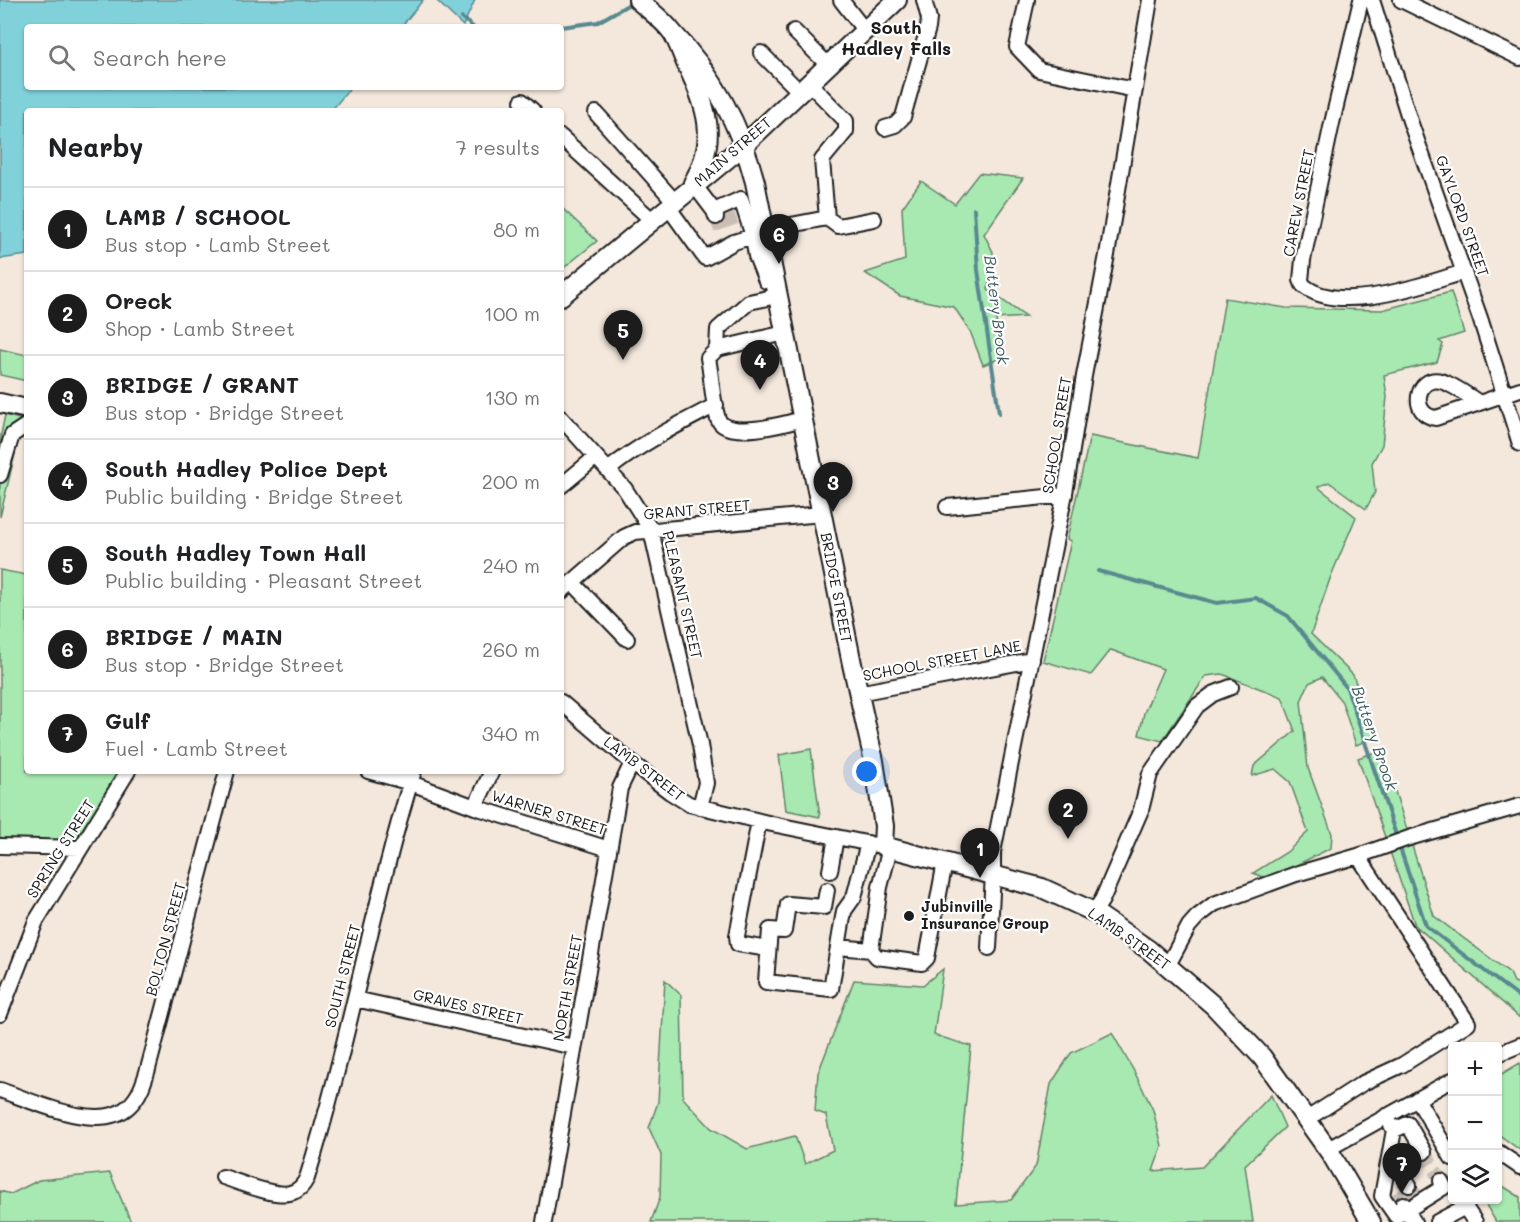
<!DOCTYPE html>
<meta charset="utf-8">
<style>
body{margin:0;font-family:Mali,sans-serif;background:#f2f2f2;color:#202124}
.controls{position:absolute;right:18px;bottom:18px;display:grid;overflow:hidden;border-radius:6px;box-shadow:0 2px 4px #0004}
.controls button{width:54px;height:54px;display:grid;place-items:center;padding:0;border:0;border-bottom:2px solid #e0e0e0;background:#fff;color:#202124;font:30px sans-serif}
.you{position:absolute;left:867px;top:772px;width:21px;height:21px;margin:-15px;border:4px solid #fff;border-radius:50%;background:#1a73e8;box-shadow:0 0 0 9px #1a73e833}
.badge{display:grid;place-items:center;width:39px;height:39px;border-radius:50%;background:#1c1c1c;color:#fff;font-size:20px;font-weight:700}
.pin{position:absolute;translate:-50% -50px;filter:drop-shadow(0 2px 3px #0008)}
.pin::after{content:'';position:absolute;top:32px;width:21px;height:18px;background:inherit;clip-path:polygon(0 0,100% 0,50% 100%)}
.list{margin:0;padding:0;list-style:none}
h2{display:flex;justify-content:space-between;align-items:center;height:78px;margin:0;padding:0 24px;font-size:26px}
h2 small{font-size:20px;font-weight:400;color:#757577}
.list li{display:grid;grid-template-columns:39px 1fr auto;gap:18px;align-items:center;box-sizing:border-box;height:84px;padding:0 24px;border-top:2px solid #e0e0e0}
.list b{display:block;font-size:22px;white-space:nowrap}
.list p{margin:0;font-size:20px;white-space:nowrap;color:#757577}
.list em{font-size:20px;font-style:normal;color:#757577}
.icon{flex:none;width:33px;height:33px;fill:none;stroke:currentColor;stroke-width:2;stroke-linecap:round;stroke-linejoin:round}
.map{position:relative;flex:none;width:1520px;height:1222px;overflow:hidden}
.search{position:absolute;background:#fff;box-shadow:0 2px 4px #0004;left:24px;top:24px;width:540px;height:66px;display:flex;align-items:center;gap:15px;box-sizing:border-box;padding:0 21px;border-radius:6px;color:#757577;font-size:22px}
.panel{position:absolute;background:#fff;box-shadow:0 2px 4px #0004;left:24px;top:108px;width:540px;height:666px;border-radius:6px}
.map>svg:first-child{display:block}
.green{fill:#a8e9b2;stroke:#628267;stroke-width:1.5}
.water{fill:#81d1db;stroke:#59898f;stroke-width:1.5}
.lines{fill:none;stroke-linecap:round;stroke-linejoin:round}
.stream{stroke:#59898f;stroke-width:4}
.minor-tunnel{stroke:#c9bfb6;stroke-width:14;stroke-dasharray:14 7;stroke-linecap:butt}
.minor-casing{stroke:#1c1c1c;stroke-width:18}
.major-casing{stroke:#1c1c1c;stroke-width:22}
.minor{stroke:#fff;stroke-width:14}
.major{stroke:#fff;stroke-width:18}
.poi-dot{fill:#1c1c1c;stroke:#fff;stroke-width:2}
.labels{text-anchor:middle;stroke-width:4.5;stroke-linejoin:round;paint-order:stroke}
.street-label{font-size:15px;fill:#1c1c1c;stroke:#fff}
.poi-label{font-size:15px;font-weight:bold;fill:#1c1c1c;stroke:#fff;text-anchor:start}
.water-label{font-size:16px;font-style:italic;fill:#3f5b5f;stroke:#fff}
.quarter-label{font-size:18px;font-weight:bold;fill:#1c1c1c;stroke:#fff}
</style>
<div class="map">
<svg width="1520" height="1222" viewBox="0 0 1520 1222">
<rect width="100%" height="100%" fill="#f4e8dc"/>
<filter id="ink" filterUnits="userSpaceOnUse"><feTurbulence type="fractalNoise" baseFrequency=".0167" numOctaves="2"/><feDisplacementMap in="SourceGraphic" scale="12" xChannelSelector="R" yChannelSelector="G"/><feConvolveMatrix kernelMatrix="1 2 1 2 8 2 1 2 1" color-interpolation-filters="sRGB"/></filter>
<g filter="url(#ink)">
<!-- green -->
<path class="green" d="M979,173l44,5 -39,56 9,18 -5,38 38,27 -30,2 5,39 -18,7 -13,-34 -16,-24 -54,-11 -35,-23 40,-13 -3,-52 19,-27 34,23z
M561,207l36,34 -36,29z
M1451,292l13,41 -25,8 4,3 -6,18 -53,13 3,22 -5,48 -10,18 3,29 -9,17 -37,-27 -11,5 38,30 -25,59 -20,58 42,41 23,62 -20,8 -14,-43 -20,-25 -13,6 -8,18 7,67 24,66 -1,14 -63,31 -15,-6 34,-21 21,-20 -18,-50 -15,-13 -23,7 2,-10 41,-35 -13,-34 -60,-23 -16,2 -44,65 -23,-6 5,-22 19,-44 -52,-19 -20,25 -48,-14 28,-120 -4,-2 23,-103 108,22 27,-160 61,10 96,2z
M0,349l27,6v26l-27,-6z
M5,415l18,5 -23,97v-78z
M0,570l27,5v196h94l-55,83 -66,-3z
M811,749l9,68 -34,-7 -7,-55z
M1382,750l52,166 76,57 4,9 6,2v34l-105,-93 -57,-167z
M943,969l-9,66 37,11 -15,158 55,-4 25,-34 15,-82 20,-31 41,-20 23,40 18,37 9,36 -9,25 49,-4 69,-72 14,32 -40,38 8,57h-602l9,-25 1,-42 -12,-27 9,-26 7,-122 16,15 2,103 28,30 36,21 48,-13 10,28 28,-14 -7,-35 -11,-4 3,-38 36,-93 69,5z
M1520,1063v87l-22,-16v-58z
M110,1173l21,49h-131v-31l11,3 28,-14z
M1498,1183l22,14v25h-24l-13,-22h15z"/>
<!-- water -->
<path class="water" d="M0,0h423l-22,27h-374v60h324l-20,24h-304v144l-27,4z
M436,0h39l-12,26z"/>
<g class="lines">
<!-- stream -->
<path class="stream" d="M462,18l11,9
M561,27l37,-5 35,-20
M974,209l4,61 21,143
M1098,571l119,32 39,-5 32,18 59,72 50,150
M1399,845l27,81 94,72"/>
<!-- minor-tunnel -->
<path class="minor-tunnel" d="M727,213l6,16
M716,217l6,16
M1424,1152l17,29
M1409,1185l7,11
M1396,1192l7,12"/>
<!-- minor casing -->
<g class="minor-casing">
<path id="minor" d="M841,0l24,31
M1027,0l-10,47 22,23 96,20
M1361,0l-29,123 -29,137 -2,20 2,5c35,31 122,-1 161,-13
M1372,0l38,121 70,197 40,126
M1401,0l119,58
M794,31l35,35
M761,53l40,40
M810,84l36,37v10l-24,29 5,58
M522,101l11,10
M596,113l79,89
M885,128l10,-3 8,-8 25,-89 1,-9 -5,-19
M561,137l92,84
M695,186l19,25
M669,208l36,50 29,-16 19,-6 -12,-37 -27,12 2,6
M774,278l-8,3 -10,-25 -3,-20 12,-6 62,-12 11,8 36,-7
M777,296l-28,6 -31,27 -1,20 68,-16
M717,349l-9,9c4,20 4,42 10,61 8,21 67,5 84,0
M1478,402c-11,-7 -24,-17 -37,-21 -25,-6 -32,34 -5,37l84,-29
M561,418l64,71 26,41 49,215 6,38 -6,24
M608,470c33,-27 71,-46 108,-65
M0,475l12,-40 15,-10
M561,486l35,-29
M947,507l118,-12
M572,582l55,57
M561,592l63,-55 11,-5 186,-18
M858,693l174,-33
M561,702l71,61 38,29 19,12 83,20 104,21
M368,771l43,12 64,24 134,42
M475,807l17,-36
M759,821l-22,115 1,8 30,5
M0,846l80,2
M890,848l-10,39 -9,63 6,7 45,6 5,-5 18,-96
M1358,856l51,-18 111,-32
M830,871l6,-34
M827,890l-3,17 -36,-3 -4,27 -14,-1 -4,52 65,7 13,-78 10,-14 14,-54
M1094,912l8,-12 39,-90 9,-36 47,-68 16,-12 18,-7
M838,947l33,3
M989,948l4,-74v-22l72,-359 19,-117 23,-121 43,-255
M1168,965l21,-39 8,-9 17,-13 82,-30 62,-18 110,167 -66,42 -39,18 -56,36
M355,999l219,48
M0,1014l36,-93 92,-150
M1498,1054l22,-9
M0,1090c33,11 100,44 129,16 11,-10 15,-24 19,-37l79,-298
M1417,1099l35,59
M1386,1116l8,14 -12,66 14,20 11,-6 -4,-6
M1394,1130l14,-6 16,28
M1328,1149l124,-69
M1498,1152l22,15
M1390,1154l19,31
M223,1177c16,5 55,22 70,15 7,-2 11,-8 14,-14 42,-134 65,-273 107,-407
M1465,1207l10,15
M544,1222l76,-434 12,-25
M1414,1222l-7,-12 37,-23 -3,-6
M1437,1222l28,-15 3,-7"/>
</g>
<!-- major casing -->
<g class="major-casing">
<path id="major" d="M638,0c11,10 25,20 34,32 6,9 10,23 15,33 20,43 32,74 6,118
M672,32c41,43 68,92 83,150l97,482 22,97 10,65 -1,20 159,42 52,24 55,38 65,56 48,51 69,97 40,68
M561,296l183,-151 153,-145
M0,403l27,6"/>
</g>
<!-- minor -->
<use href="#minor" class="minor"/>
<!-- major -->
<use href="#major" class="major"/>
</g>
</g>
<!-- markers -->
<circle class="poi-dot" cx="909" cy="916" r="6"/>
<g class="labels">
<!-- street labels -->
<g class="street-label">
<text transform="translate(733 152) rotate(-41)" y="5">MAIN STREET</text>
<text transform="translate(1299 203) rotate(-79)" y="5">CAREW STREET</text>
<text transform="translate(1462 216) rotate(70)" y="5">GAYLORD STREET</text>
<text transform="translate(1057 435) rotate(-81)" y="5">SCHOOL STREET</text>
<text transform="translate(697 510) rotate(-5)" y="5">GRANT STREET</text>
<text transform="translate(836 588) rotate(79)" y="5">BRIDGE STREET</text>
<text transform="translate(682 595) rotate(77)" y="5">PLEASANT STREET</text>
<text transform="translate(942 661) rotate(-11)" y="5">SCHOOL STREET LANE</text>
<text transform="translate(644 769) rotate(37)" y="5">LAMB STREET</text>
<text transform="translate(549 813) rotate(17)" y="5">WARNER STREET</text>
<text transform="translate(61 849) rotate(-58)" y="5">SPRING STREET</text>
<text transform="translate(166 939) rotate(-75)" y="5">BOLTON STREET</text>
<text transform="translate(1129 939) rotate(35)" y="5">LAMB STREET</text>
<text transform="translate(343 976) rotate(-76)" y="5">SOUTH STREET</text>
<text transform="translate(568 988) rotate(-80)" y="5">NORTH STREET</text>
<text transform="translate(468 1007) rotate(13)" y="5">GRAVES STREET</text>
</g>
<!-- poi labels -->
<g class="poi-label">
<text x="921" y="912">Jubinville<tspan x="921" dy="17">Insurance Group</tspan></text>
</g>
<!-- water labels -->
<g class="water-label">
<text transform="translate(997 310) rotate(83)" y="6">Buttery Brook</text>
<text transform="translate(1375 738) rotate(71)" y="6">Buttery Brook</text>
</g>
<!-- quarter labels -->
<g class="quarter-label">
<text x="896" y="34">South<tspan x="896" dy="21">Hadley Falls</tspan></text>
</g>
</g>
</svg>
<div class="controls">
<button>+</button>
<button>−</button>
<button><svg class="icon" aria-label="layers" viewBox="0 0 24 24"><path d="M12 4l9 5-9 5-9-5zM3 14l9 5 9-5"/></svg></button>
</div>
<div class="you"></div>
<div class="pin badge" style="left:980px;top:878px">1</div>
<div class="pin badge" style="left:1068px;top:839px">2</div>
<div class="pin badge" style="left:833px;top:512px">3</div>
<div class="pin badge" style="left:760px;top:390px">4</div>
<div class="pin badge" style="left:623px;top:360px">5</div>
<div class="pin badge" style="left:779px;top:264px">6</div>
<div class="pin badge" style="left:1402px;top:1193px">7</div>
<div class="search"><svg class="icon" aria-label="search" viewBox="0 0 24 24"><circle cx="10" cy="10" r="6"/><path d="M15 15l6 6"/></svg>Search here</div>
<section class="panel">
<h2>Nearby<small>7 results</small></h2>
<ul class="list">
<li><span class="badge">1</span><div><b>LAMB / SCHOOL</b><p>Bus stop · Lamb Street</p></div><em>80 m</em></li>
<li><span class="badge">2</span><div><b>Oreck</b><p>Shop · Lamb Street</p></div><em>100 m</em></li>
<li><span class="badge">3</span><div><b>BRIDGE / GRANT</b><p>Bus stop · Bridge Street</p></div><em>130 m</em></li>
<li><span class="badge">4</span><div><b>South Hadley Police Dept</b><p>Public building · Bridge Street</p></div><em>200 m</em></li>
<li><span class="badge">5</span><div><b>South Hadley Town Hall</b><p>Public building · Pleasant Street</p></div><em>240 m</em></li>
<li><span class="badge">6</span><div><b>BRIDGE / MAIN</b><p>Bus stop · Bridge Street</p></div><em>260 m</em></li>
<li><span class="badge">7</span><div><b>Gulf</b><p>Fuel · Lamb Street</p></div><em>340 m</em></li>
</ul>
</section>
</div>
